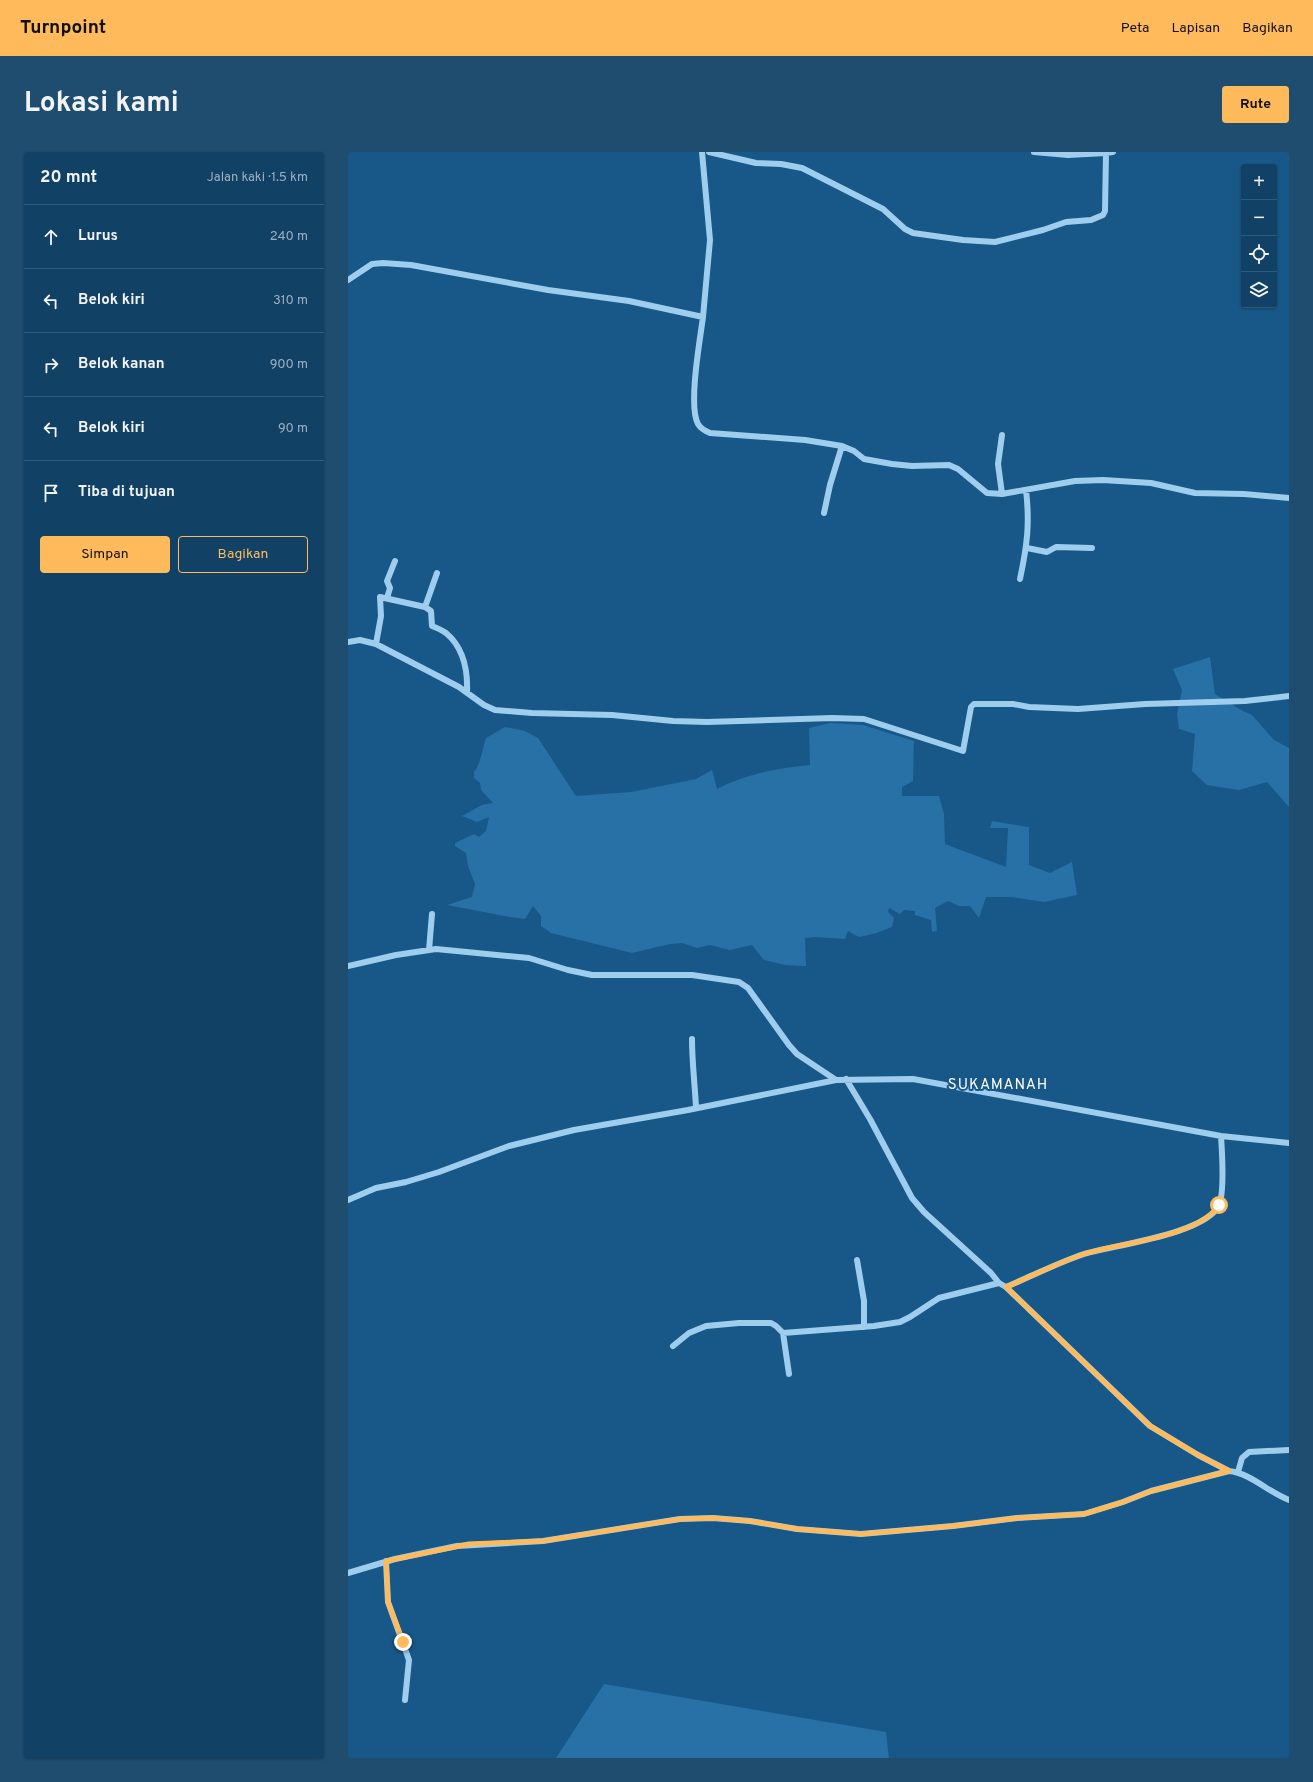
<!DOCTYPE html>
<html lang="id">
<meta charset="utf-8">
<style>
body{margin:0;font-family:Overpass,sans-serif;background:#1e4d6f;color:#f1f3f6}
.controls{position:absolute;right:12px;top:12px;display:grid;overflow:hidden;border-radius:4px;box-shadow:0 1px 3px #0004}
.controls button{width:36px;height:36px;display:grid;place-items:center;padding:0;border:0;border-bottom:1px solid #305b7a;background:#114266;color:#f1f3f6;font:20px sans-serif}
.stop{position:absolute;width:12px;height:12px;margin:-9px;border:3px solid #ffba5c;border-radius:50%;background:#fff}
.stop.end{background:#ffba5c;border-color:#fff;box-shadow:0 1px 4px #0008}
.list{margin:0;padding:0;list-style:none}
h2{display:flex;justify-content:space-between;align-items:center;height:52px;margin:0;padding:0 16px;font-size:17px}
h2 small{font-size:13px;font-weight:400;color:#9cb0bf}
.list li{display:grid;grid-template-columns:26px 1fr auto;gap:12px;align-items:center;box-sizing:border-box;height:64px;padding:0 16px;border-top:1px solid #305b7a}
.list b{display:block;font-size:15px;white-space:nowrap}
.list em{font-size:13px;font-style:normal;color:#9cb0bf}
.actions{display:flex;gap:8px;padding:12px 16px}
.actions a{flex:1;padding:9px 0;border:1px solid #ffba5c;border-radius:4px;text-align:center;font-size:14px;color:#ffba5c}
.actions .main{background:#ffba5c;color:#111}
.icon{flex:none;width:22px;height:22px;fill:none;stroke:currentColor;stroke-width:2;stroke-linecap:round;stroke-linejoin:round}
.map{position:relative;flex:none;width:941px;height:1606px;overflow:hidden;border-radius:4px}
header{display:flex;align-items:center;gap:24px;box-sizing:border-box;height:56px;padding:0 20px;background:#ffba5c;color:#111}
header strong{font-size:19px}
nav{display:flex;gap:22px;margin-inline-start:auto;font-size:14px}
.intro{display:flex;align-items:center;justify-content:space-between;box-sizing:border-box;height:96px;padding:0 24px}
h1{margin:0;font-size:28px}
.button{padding:10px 18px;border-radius:4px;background:#ffba5c;color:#111;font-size:14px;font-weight:700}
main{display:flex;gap:24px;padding:0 24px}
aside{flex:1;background:#114266;border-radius:4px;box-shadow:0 1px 3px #0004}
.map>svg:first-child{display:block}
.green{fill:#2771a6}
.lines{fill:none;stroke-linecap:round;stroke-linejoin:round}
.minor{stroke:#9fcdee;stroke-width:6}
.route{stroke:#ffba5c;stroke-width:5}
.labels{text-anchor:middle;stroke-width:4;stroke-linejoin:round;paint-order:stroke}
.quarter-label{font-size:15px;letter-spacing:1px;fill:#fff;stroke:#175888}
</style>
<header>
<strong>Turnpoint</strong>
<nav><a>Peta</a><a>Lapisan</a><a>Bagikan</a></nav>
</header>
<div class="intro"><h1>Lokasi kami</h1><a class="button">Rute</a></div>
<main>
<aside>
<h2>20 mnt<small>Jalan kaki · 1.5 km</small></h2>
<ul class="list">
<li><svg class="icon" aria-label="ahead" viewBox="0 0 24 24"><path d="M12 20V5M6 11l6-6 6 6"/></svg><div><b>Lurus</b></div><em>240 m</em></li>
<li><svg class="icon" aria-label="left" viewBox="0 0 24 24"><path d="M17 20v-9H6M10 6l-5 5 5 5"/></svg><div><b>Belok kiri</b></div><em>310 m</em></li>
<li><svg class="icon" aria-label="right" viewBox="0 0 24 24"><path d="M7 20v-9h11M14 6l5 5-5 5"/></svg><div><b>Belok kanan</b></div><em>900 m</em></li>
<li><svg class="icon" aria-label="left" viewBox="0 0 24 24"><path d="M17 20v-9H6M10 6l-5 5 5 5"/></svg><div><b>Belok kiri</b></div><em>90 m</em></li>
<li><svg class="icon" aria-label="arrive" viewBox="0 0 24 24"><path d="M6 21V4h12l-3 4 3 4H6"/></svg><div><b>Tiba di tujuan</b></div></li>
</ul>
<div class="actions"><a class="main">Simpan</a><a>Bagikan</a></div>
</aside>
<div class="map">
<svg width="941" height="1606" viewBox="0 0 941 1606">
<rect width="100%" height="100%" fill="#175888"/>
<!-- green -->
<path class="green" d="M862,505l5,37 26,16 11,5 22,25 15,8v59l-22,-25 -28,8 -32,-5 -15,-14 3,-37 -16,-5 -2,-15 5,-24 -9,-21z
M482,571l33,2 51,16 -1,40 -11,6v9h37l5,18 1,30 61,23 2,-39h-18l2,-7 37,6v38l21,8 22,-11 5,33 -33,7 -32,-5h-26l-7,21 -9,-12h-11l-11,-5 -13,7 2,23 -5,1 -1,-12 -16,-5v-4l-11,-1 -4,4 -11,-6 -1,4 6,6 -2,9 -15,6 -18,4 -11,-6 -3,8 -29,-2 -11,1 1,28 -21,-1 -21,-5 -12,-15 -22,5 -20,-5 -13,3 -15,-5 -12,1 -38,9 -81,-20 -10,-7v-10l-8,-10 -8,13 -15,-2 -63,-12 25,-8 3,-13 -7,-18 -2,-13 -11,-7v-3l19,-9 5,3 7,-6 3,-14 -12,5 -15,-6 20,-11 11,-2 -12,-13 -1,-7 -6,-5v-6c6,-6 9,-25 12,-34l19,-11 20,4 13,7 38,58 55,-4 65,-13 16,-9 5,19c29,-15 61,-21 93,-24l-1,-37z
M256,1532l282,48 3,26h-333z"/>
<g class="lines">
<!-- minor -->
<path class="minor" d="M354,0l8,88 -7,77
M361,0l47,11 25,1 21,4 81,41 22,20 8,4 50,7 32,2 48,-12 23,-8 25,-2 12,-5 2,-4 1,-58 7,-1
M686,0l34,3 38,-2
M0,128l24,-16 11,-1 28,2 137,25 81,11 74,16c-3,23 -15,89 -5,107 3,5 7,7 12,9l95,7 37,6 12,5 10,8 28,5 20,2 37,-1 9,4 29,24 15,1 73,-13 28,-1 48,3 44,10 49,1 45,4
M654,283l-4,29 4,30
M476,361l6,-28 12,-39
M679,396l20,4 9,-5 36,1
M672,427c7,-33 10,-55 6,-89
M39,446l3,-10 -3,-7 8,-20
M77,455l6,4 1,15c5,2 10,4 14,7 18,15 22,38 21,60
M0,490l12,-2 16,4 83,43 25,18 11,5 37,3 80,2 61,6 34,1 125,-4 32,1 99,32 8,-44 3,-3h39l16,3 49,2 67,-5 100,-3 44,-5
M28,492l5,-28 -1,-19 45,10 12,-34
M81,798l3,-36
M0,814l48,-11 40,-6 93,9 39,12 24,5h100l47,7 9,6 41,57 8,9 39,26 77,-1 308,57 68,7
M344,887c0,24 3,46 4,69
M498,927l24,40 42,79 12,14 67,61 8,10 7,4c26,-11 51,-24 78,-33 30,-9 122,-20 135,-49 6,-14 3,-53 2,-69
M0,1048l28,-12 30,-6 33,-10 70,-26 65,-16 114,-20 148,-30
M509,1108l7,41v26
M658,1135l144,139 48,29 31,16
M325,1194l16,-13 17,-7 33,-3h32l5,3 7,7
M441,1222l-6,-41 91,-7 26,-4 10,-5 29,-19 60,-15
M890,1320l4,-14 7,-6 40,-2
M38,1409l2,41 21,58 -4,40
M0,1421l47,-14 62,-13 86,-5 137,-22 33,-1 37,3 47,8 64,5 92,-8 64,-8 67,-4 39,-12 28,-11 78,-20c21,2 39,21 60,29"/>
</g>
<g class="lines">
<!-- route -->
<path class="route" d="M55,1490l-15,-40 -2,-41 83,-17 74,-3 137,-22 33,-1 37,3 47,8 64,5 92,-8 64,-8 67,-4 39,-12 28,-11 78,-20 -31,-16 -48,-29 -144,-139c26,-11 51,-24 78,-33 35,-11 115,-17 135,-49"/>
</g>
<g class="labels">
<!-- quarter labels -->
<g class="quarter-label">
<text x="650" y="937">SUKAMANAH</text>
</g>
</g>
</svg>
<div class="controls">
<button>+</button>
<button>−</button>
<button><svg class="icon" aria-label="locate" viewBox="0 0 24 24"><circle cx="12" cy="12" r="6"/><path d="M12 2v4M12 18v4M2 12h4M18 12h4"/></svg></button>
<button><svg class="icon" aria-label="layers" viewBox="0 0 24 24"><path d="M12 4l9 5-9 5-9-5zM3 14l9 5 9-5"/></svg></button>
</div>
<div class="stop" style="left:871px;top:1053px"></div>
<div class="stop end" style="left:55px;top:1490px"></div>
</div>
</main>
